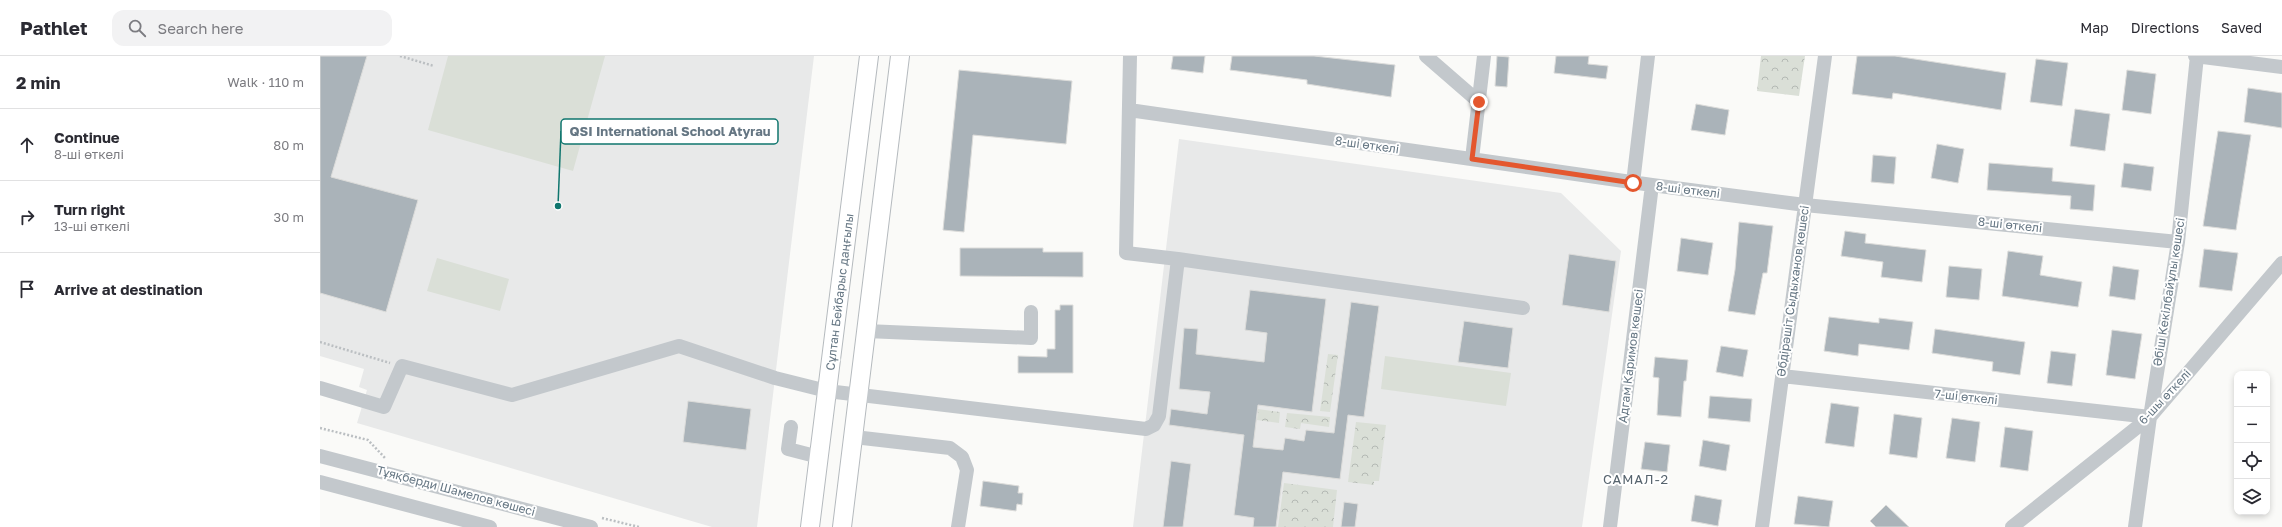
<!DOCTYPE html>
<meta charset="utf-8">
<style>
body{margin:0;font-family:"Golos Text",sans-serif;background:#f2f2f3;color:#2b2b33}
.controls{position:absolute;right:12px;bottom:12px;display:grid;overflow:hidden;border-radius:8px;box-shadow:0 2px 6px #0003}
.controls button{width:36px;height:36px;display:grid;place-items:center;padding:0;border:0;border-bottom:1px solid #e1e1e2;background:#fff;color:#2b2b33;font:20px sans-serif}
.stop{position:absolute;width:12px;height:12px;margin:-9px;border:3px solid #e4572e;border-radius:50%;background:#fff}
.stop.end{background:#e4572e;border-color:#fff;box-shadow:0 1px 4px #0008}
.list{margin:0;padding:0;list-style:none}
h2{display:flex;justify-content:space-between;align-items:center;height:52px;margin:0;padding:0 16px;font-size:17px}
h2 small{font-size:13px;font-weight:400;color:#7c7c81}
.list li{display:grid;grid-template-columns:26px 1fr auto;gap:12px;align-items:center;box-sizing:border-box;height:72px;padding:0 16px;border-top:1px solid #e1e1e2}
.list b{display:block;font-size:15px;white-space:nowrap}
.list p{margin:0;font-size:13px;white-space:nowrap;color:#7c7c81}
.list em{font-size:13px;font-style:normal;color:#7c7c81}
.icon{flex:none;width:22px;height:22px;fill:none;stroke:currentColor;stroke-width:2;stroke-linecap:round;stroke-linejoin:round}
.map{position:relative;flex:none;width:1962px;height:471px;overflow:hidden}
header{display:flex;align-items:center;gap:24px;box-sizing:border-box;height:56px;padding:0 20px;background:#fff;border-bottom:1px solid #e1e1e2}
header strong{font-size:19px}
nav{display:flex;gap:22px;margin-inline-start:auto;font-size:14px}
.search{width:280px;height:36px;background:#f2f2f3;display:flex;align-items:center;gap:10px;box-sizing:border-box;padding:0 14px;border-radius:12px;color:#7c7c81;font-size:15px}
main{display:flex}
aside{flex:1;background:#fff}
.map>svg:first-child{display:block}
.built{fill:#e8e9e9}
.grass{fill:#dadfd7}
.forest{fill:url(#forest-crowns)}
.building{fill:#aab3b9;stroke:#dcdcda}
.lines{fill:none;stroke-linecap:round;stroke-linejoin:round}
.major-casing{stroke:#b5babe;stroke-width:20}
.path{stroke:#bbbfc2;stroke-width:2.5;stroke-dasharray:2 2;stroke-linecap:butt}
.minor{stroke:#c3c8cc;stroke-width:14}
.major{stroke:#fff;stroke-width:18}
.route{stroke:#e4572e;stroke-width:5}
.labels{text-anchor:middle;stroke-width:4;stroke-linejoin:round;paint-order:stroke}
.street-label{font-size:12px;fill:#657683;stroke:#fff}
.neighbourhood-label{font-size:13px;letter-spacing:1px;fill:#57646e;stroke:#fff}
.leader{fill:none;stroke:#0f766e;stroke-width:1.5}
.callout-dot{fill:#0f766e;stroke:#fff;stroke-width:1.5}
.callout{fill:#fff;stroke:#0f766e;stroke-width:1.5}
.callout-label{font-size:13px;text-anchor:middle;font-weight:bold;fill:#657683}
</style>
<header>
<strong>Pathlet</strong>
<div class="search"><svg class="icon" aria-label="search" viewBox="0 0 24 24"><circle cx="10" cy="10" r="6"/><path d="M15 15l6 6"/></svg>Search here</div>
<nav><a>Map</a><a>Directions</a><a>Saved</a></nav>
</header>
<main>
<aside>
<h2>2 min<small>Walk · 110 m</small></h2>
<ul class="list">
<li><svg class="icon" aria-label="ahead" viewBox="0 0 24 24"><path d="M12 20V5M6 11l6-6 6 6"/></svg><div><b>Continue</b><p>8-ші өткелі</p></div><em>80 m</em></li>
<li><svg class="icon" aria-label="right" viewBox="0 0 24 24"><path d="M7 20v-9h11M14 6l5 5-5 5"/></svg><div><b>Turn right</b><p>13-ші өткелі</p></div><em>30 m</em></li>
<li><svg class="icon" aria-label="arrive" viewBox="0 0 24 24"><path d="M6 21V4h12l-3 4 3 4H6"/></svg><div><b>Arrive at destination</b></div></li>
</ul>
</aside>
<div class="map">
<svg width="1962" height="471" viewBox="0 0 1962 471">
<defs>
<pattern id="forest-crowns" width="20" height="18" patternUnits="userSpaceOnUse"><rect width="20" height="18" fill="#dadfd7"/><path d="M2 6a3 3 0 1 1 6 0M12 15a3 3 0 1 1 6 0" fill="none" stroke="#b4b9b4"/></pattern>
</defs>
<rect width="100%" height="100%" fill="#fafaf8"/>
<!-- built -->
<path class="built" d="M0,0h494l-57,471h-45l-355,-104 10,-33 -8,-3 5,-18 -44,-13z
M859,83l382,54 60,58 -39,276h-449z"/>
<!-- grass -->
<path class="grass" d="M128,0h157l-32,115 -145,-41z
M117,202l72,21 -9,32 -73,-20z
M1065,300l126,17 -5,33 -125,-17z"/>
<!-- forest -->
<path class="forest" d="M1441,0h44l-6,40 -42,-5z
M1008,298l10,1 -8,57 -10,-1z
M938,353l22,3 -1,11 -22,-3z
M967,357l43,4 -1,10 -28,-4 -1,6 -15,-2z
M1036,366l30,3 -7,56h-5v4l-26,-3z
M964,427l53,7 -4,37h-55z"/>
<!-- building -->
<path class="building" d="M0,0h47l-36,121 87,23 -32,112 -66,-19z
M853,0h32l-2,17 -32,-4z
M912,0h82l81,9 -4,32 -84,-13v-4l-77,-10z
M1177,0l12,1 -2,30 -12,-1z
M1236,0h33l-1,8 20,2 -2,13 -52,-6z
M1537,0h38l111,17 -5,37 -108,-17 -1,6 -40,-5z
M1716,3l32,4 -6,43 -32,-4z
M639,14l113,11 -6,63 -93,-9 -9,97 -21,-2z
M1807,14l29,4 -5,40 -29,-4z
M1928,32l34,5v35l-38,-6z
M1376,48l33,6 -4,25 -34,-5z
M1755,53l35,5 -5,37 -35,-5z
M1898,75l33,4 -15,95 -33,-4z
M1617,88l27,5 -6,34 -27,-5z
M1553,99l23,2 -2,27 -23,-2z
M1669,107l64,5 -1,13 43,4 -2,26 -23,-2 1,-13 -84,-6z
M1804,107l30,4 -3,24 -30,-4z
M1419,166l34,4 -6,47h-4l-8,42 -27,-4 7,-41z
M1525,175l21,3 -1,9 61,7 -4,32 -41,-5 2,-15 -42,-6z
M1361,182l32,5 -5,32 -31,-4z
M640,192h83v4h40v25l-123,-1z
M1884,193l34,4 -6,38 -33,-4z
M1688,195l35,5 -3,19 42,7 -4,25 -76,-11z
M1249,198l47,7 -7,51 -47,-7z
M1629,210l33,3 -3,31 -33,-3z
M1793,210l26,4 -4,30 -26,-4z
M930,234l76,9 -14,113 -54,-7 -5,42 30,3 2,-12 19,3 2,-11 28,3 17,-131 28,4 -15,111 -16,-2 -8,64 -57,-7 -7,55h-23l1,-9 -20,-3 10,-80 -75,-10 2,-16 36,5 3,-22 -31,-3 5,-61 14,1 -2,25 68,8 3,-29 -22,-3z
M740,249h13v68h-55v-17l29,1v-8h8v-39h5z
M1509,261l50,6v-5l34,4 -4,28 -50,-6 -1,12 -34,-5z
M1144,265l49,7 -5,40 -50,-6z
M1615,273l90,13 -5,33 -28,-4 1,-9 -61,-9z
M1792,274l30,4 -7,45 -29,-4z
M1401,290l27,4 -5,27 -27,-5z
M1731,295l25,3 -4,32 -25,-3z
M1335,301l33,3 -2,21h-2l-3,36 -24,-2 2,-37 -6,-1z
M1390,340l42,3 -2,23 -42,-4z
M368,345l63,8 -5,41 -63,-8z
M1511,347l28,4 -5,40 -29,-4z
M1574,358l28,4 -5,40 -28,-4z
M1632,362l28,4 -5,40 -29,-4z
M1685,371l28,4 -5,40 -28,-4z
M1383,384l27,5 -4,26 -27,-5z
M1325,386l25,3 -3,27 -26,-3z
M851,405l20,3 -8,63h-20z
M663,425l36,5 -1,7h5l-1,12 -5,-1 -1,7 -36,-5z
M1375,439l27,5 -4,26 -27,-5z
M1478,440l35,5 -4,26 -35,-3z
M1024,446l14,2 -3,23h-14z
M1566,449l23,22h-33l-6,-6z"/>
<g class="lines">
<!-- major casing -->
<g class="major-casing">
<path id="major" d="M490,471l59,-471
M522,471l58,-471"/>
</g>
<!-- path -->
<path class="path" d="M80,0l34,10
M0,286l70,21
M0,372l48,12 18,19
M282,462l37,9"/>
<!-- minor -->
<path class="minor" d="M1106,0l53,46
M1875,0l87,11
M809,54l523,75 153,20 373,37
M1152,103l12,-103
M1313,127l15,-127
M858,203l345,49
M546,275l165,7v-26
M1462,320l368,41
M0,332l64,19 18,-41 110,29 167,-49 96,32 52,13 319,38 8,-4 5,-9 19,-157 -52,-6 4,-197
M471,371l-3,22 31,8
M534,381l96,11 12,9 5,13 -9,57
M0,400l271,71
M0,426l170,45
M1290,471l42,-342
M1442,471l63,-471
M1692,471l138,-110 132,-154
M1815,471l15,-110 28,-175 19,-186"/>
<!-- major -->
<use href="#major" class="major"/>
</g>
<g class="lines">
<!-- route -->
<path class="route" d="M1159,46l-7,57 161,24"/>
</g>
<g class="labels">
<!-- street labels -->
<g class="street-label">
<text transform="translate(1047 89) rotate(8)" y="4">8-ші өткелі</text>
<text transform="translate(1368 134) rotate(7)" y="4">8-ші өткелі</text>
<text transform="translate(1690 169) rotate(6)" y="4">8-ші өткелі</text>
<text transform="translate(1473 235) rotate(-82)" y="4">Әбдірәшіт Сыдыханов көшесі</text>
<text transform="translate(520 236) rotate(-83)" y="4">Сұлтан Бейбарыс даңғылы</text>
<text transform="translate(1849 236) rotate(-81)" y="4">Әбіш Кекілбайұлы көшесі</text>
<text transform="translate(1311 300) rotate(-83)" y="4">Адгам Каримов көшесі</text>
<text transform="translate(1646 341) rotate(6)" y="4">7-ші өткелі</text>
<text transform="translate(1845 341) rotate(-47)" y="4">6-шы өткелі</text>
<text transform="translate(136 435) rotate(15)" y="4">Тұяқберди Шамелов көшесі</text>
</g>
<!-- neighbourhood labels -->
<g class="neighbourhood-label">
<text x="1316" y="428">САМАЛ-2</text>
</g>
</g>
<!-- callouts -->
<path class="leader" d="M238 150L241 75"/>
<circle class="callout-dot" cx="238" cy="150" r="4"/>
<rect class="callout" x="241" y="63" width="217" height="25" rx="4"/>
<g class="callout-label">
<text x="350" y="80">QSI International School Atyrau</text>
</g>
</svg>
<div class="controls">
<button>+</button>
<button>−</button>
<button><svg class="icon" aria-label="locate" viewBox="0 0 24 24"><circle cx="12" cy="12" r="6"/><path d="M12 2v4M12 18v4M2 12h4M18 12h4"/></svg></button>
<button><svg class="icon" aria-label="layers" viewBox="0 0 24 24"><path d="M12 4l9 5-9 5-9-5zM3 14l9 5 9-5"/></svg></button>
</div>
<div class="stop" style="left:1313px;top:127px"></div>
<div class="stop end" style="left:1159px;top:46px"></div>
</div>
</main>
